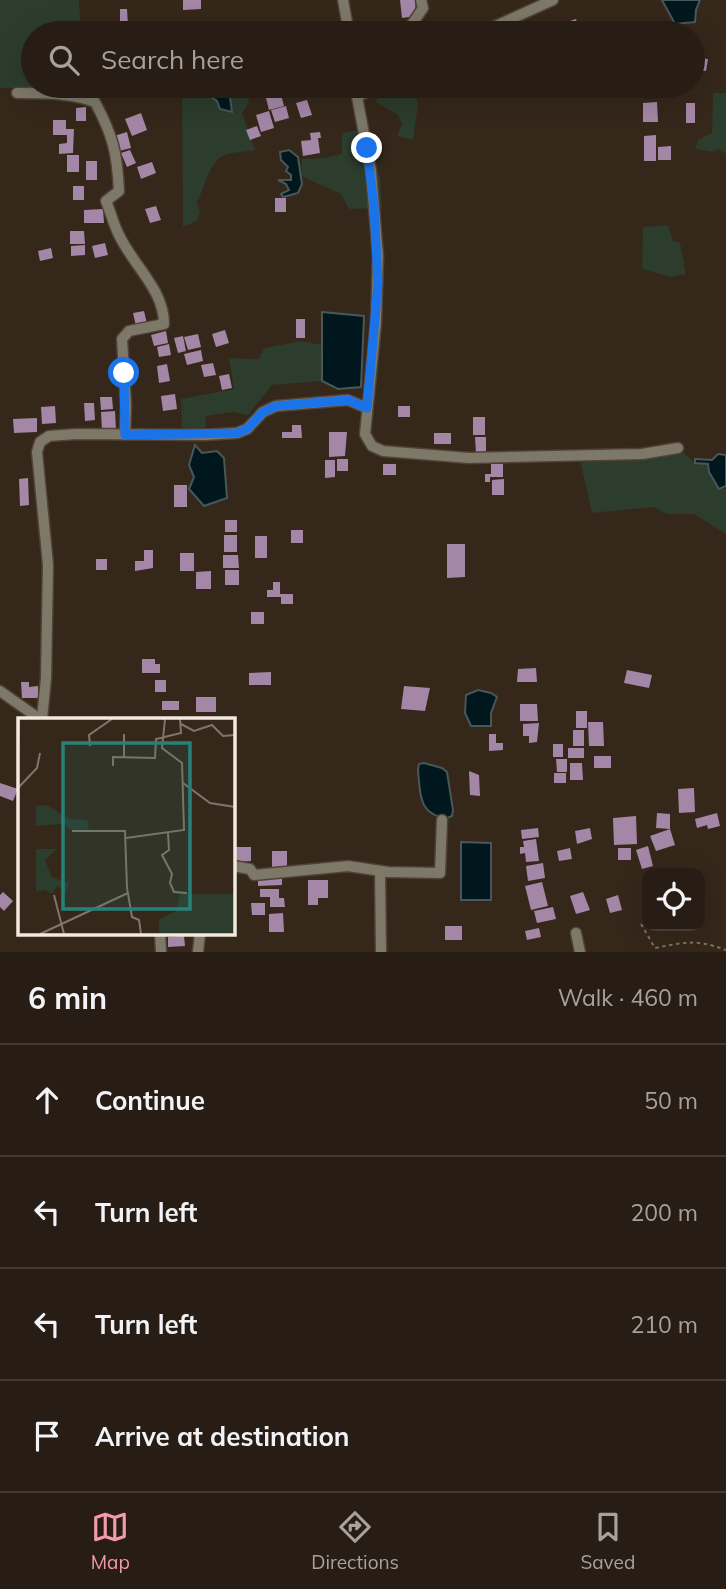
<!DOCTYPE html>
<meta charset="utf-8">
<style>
body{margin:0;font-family:Mulish,sans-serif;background:#342a22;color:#f1f3f6}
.controls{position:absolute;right:21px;bottom:21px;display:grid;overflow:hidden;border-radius:14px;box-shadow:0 7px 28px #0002}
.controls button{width:63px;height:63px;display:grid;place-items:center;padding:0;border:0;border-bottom:2px solid #443b34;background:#281d14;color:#f1f3f6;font:35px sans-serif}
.stop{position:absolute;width:21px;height:21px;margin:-16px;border:5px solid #1a73e8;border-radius:50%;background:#fff}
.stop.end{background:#1a73e8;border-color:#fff;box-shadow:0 2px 7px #0008}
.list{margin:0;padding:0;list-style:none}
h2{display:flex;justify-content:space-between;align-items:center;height:91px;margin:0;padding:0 28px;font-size:30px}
h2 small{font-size:23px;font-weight:400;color:#a5a2a0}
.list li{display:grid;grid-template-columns:46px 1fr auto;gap:21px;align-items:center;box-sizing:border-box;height:112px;padding:0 28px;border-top:2px solid #443b34}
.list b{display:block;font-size:26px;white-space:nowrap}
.list em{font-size:23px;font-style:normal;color:#a5a2a0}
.icon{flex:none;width:38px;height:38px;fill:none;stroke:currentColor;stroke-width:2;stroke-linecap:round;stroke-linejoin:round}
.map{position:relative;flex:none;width:726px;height:952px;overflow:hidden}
.search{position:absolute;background:#281d14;box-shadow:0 7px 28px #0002;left:21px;right:21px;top:21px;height:77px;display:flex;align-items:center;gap:18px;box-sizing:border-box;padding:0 24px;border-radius:38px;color:#a5a2a0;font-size:26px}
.sheet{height:539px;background:#281d14}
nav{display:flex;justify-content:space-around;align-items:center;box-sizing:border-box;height:98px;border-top:2px solid #443b34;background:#281d14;font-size:19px;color:#a5a2a0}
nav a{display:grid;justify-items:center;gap:4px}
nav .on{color:#f39aab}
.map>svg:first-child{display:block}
.green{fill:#2c3c2d}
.water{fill:#00181d;stroke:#495758;stroke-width:2}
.building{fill:#a487a6}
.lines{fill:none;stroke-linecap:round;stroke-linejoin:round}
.minor-casing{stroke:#504236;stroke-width:13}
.path{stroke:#7d7065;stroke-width:2;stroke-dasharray:3.5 3.5;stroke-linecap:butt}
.minor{stroke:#7d7868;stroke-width:10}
.route{stroke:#1a73e8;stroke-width:9}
.inset-road{fill:none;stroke:#817569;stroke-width:2}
.view{fill:#268279;fill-opacity:0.15;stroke:#268279;stroke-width:3.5}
.inset-edge{fill:none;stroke:#f3e9e0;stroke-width:3.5}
</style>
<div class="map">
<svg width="726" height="952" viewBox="0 0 726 952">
<rect width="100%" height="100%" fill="#35271a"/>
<!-- green -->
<path class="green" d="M0,0h79l2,33h-48v53h26l-2,2h-57z
M182,88h27l21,21v-12l9,-9 8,1 2,14 -7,10 13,37c-10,2 -25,2 -34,7 -12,7 -17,33 -24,45l3,10 -3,9 -14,6z
M381,88l33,1 4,16 -5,35 -16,-4 5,-12 -4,-9 -22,-13z
M713,93h13v61l-8,-5 -5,3 -18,-3 3,-9 14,-7z
M359,130l21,47 2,31 -33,1 -8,-15 -40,-18 1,-17 22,-1 18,-4v-21z
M668,225l5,16 7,2 6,31 -16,3 -28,-8 1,-42z
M302,341l20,4v36l-50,4 -24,30 -15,-3 -27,4 -1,19h-23l-1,-36 53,-10 -5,-31 30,1 5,-11z
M678,448l17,15 13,1 1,8 10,17h7v45l-32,-20h-27l-14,-7 -61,6 -12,-53z"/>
<!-- water -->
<path class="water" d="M662,0h38l-4,10 -1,12 -20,2z
M208,86h32l1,4 -11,7 2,15 -12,-3 -3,-8 -9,-6z
M289,150l9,7 4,27 -4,9 -15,4 -2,-3 8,-4 -3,-6 -8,-4h13v-5l-5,-4 2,-4 -7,-7 -1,-8z
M322,312l42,4 -3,71 -23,2 -16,-8z
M195,445l7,8 15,-2 7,7 3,40 -23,8 -15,-17 5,-12 -5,-12z
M718,454l8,1v31l-7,3 -10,-17 -1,-8 -13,-1v-4l17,1z
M478,690l13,3 6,4 -6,16v13h-20l-6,-13 1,-18z
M424,763l18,5 5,4 6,38 -1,6 -5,2c-29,-3 -27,-25 -29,-49l1,-5z
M461,842l30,1v57h-30z"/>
<!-- building -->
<path class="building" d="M183,0h18v9l-18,1z
M400,0h15l1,16 -14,2z
M120,9h7l1,16h-8z
M576,19l4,14h-12l-4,-10z
M187,25h15v8h-15z
M693,57l15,2 -2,12 -13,-2z
M248,86h16l1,7 -15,2z
M656,86h10l1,12h-11z
M281,94l3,12 -15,4 -3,-12z
M307,100l5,15 -11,3 -5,-15z
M657,102l1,20h-15v-19z
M686,103h9v20h-9z
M286,106l3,12 -14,4 -4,-12z
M86,107v14h-10v-13z
M269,111l5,17 -13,4 -5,-17z
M141,113l6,17 -15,6 -7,-17z
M53,120h13v9h8l-1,24 -14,1v-10l8,-1v-8h-14z
M257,126l4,10 -11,4 -4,-10z
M127,132l4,16 -12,3 -5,-15z
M320,132l1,6h-3l2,15 -17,3 -2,-15 10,-1 -1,-7z
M656,135v26h-12v-25z
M671,146v14h-13v-13z
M130,150l6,13 -9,4 -6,-14z
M67,155h12v17h-12z
M86,161h11v19h-11z
M152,162l4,11 -15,6 -4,-12z
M73,186h11v14h-11z
M275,198h11v14h-11z
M156,206l5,14 -11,3 -5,-14z
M103,209l1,14h-20v-13z
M70,231h14l1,13h-15z
M105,243l3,12 -13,3 -3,-12z
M85,245v10l-14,1v-10z
M51,248l2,10 -13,3 -2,-10z
M144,311l3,13 -11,2 -3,-13z
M296,319h9v19h-9z
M225,330l4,13 -13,4 -4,-13z
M166,331l2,12 -14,3 -3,-11z
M198,334l3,13 -13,3 -4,-13z
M183,336l3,15 -8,2 -4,-15z
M169,344l2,11 -12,2 -2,-10z
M201,350l2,11 -16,4 -3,-11z
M213,363l3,12 -12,2 -3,-12z
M167,364l3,17 -11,2 -2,-17z
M229,374l3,14 -10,2 -3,-14z
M175,394l2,15 -14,2 -2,-15z
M100,397h12l1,12 -12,1z
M84,403h10l1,17 -10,1z
M55,406l1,17 -14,1 -1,-17z
M398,406h12v11h-12z
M115,411l1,19 -14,1 -1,-19z
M473,417h12v18h-12z
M37,418v14l-23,1 -1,-14z
M292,425h9l1,13h-20v-6h10z
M329,432h18l-2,24 -16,1z
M434,433h17v11h-17z
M475,437h11v17h-10z
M337,459h11v12h-11z
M325,460h10v17l-10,1z
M383,464h13v11h-13z
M491,464h12v13h-13v5h-5v-8h6z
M28,478l1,27 -9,1 -1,-27z
M504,479v16h-12v-15z
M174,485h13v22h-13z
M225,520h12v12h-12z
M291,530h12v13h-12z
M224,535h13v17h-13z
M255,536h12v22h-12z
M447,544h18v33l-18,1z
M144,550h9v18l-18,3v-10h9z
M180,553h14v18h-14z
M223,555h15l1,13h-16z
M96,559h11v11h-11z
M225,570h14v15h-14z
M211,571v18h-15v-17z
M273,582h7v12h13v10h-12v-7h-14v-7h6z
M251,612h13v12h-13z
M142,659h13v5h5v9h-18z
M536,668l1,14h-20l1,-13z
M627,670l25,5 -3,13 -25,-5z
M271,672v13h-22v-12z
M155,680h11v12h-11z
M21,682h8v5l9,-1v12h-16z
M404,686l26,2 -5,23 -24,-2z
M196,697h20v15h-20z
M162,701h17v9h-17z
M520,704h17l1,17h-18z
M576,711h11v17h-11z
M588,722h15l1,24h-15z
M539,723l-2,19 -8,1v-7h-6v-12z
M573,730h11v16h-11z
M489,734h7v9h7v7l-14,1z
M553,744h10v13h-10z
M568,748h16v10h-16z
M594,756h17v12h-17z
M556,759h11v13h-10z
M570,763h12l1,17h-13z
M469,771l10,4 1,21 -10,-1z
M554,773h12v10h-12z
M0,783l18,6 -5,12 -13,-5z
M694,788l1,24 -16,1 -1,-24z
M657,813l13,1v15l5,16 -19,6 -6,-15 20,-7 -14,-1z
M717,813l3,13 -12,3 -1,-4 -10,3 -2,-9z
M636,816l1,28 -23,1 -1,-27z
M538,828l1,9 -17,2 -1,-9z
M590,828l2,11 -15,5 -2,-13z
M536,839l3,22 -13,1 -1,-9 -5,1v-7h4l-1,-6z
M648,846l5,20 -11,3 -6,-19z
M234,847h17v14l-17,1z
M570,848l2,11 -13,2 -2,-10z
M618,848h13v12h-13z
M272,851h15v18h-15z
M543,863l2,15 -17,3 -2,-15z
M258,876h24v9l-24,1z
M308,880h20v18h-10v7h-10z
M542,882l6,24 -17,4 -6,-24z
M260,889h19v9h5l1,9h-15v-10h-10z
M3,892l10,9 -9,10 -4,-4v-12z
M583,892l7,18 -14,4 -6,-18z
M618,895l4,15 -12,3 -4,-14z
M251,903h14v12h-13z
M553,907l3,12 -19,4 -3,-12z
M283,913l1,19h-15v-18z
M445,926h17v14h-17z
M539,928l2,9 -14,3 -2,-9z
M184,936l1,10 -17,1v-10z"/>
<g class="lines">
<!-- minor casing -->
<g class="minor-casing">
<path id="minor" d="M343,0l6,33
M406,33l17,-25 -2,-8
M480,33l73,-33
M355,86l16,85 7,85 -2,67 -11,111 7,12 11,5 86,7 173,-4 36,-6
M17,93c27,0 52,0 78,9 18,34 22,50 24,89l-13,10c5,12 8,25 14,36 14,29 44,53 44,87l-35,7 -7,8 4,66 -1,30
M358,96l22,-10
M0,691l34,24 4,4
M42,719l4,-41 2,-113 -11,-113 3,-10 9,-6 27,-2 129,1 32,-2 10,-4 16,-17 13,-6 72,-6 19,8
M233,866l17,3 4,6 94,-9 40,6 52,1 2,-53
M380,871l1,81
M160,933l1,19
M576,933l4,19
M198,952l2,-19"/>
</g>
<!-- path -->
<path class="path" d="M641,924l14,24c31,-6 41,-9 71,2"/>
<!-- minor -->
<use href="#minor" class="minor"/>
</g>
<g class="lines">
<!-- route -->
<path class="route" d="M124,373l1,62 112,-2 10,-4 16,-17 13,-6 72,-6 19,8 11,-125 -4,-77 -7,-58"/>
</g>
<!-- overview -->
<g transform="translate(18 718)">
<rect width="217" height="217" fill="#35271a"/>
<path d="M29,87l22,14 18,1 2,9 -17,2 -8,-7 -28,2v-20zM18,131h21l-12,11 7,17 17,6 -3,10 -9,-7 -5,8 -8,-4 -8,2zM162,176h55v40h-76v-15l17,-8z" fill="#2c3c2d"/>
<path class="inset-road" d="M163,6l13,7 18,-6 11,11 12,-1M106,16v23M72,28l-1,-11 23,-16M0,36l1,-35M95,48v-9l42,1 1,-19 25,-6 -1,-14M165,65l27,20 25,4M0,70l19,-20 3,-15M54,113h53l2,57 5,29 7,3 2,14M150,115l1,17 -7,5 10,19 -2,9 4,9 13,1M108,120l58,-8 -2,-67 -20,-15 3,-29M36,177l10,39M22,216l88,-41"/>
<path class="view" d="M45,25h127v166h-127z"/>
<rect width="217" height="217" class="inset-edge"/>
</g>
</svg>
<div class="controls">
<button><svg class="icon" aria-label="locate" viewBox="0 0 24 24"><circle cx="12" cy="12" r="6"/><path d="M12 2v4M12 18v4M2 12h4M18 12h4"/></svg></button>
</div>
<div class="stop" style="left:124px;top:373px"></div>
<div class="stop end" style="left:367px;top:148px"></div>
<div class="search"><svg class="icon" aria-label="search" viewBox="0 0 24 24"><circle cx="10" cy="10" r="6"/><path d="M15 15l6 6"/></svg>Search here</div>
</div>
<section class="sheet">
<h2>6 min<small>Walk · 460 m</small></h2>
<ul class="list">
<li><svg class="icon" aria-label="ahead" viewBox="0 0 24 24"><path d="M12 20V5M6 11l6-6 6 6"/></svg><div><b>Continue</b></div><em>50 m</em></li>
<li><svg class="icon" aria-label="left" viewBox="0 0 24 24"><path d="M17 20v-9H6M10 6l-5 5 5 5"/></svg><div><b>Turn left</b></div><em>200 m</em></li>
<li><svg class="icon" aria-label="left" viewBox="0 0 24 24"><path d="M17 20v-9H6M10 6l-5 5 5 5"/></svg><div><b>Turn left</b></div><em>210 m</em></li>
<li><svg class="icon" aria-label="arrive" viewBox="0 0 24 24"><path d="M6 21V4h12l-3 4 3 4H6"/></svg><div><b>Arrive at destination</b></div></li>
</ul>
</section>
<nav>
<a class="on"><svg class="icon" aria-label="map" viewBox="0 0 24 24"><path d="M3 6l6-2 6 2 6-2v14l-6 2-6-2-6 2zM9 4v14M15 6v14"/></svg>Map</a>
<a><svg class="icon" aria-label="directions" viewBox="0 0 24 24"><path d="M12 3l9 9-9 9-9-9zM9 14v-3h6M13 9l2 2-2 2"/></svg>Directions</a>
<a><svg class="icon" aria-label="saved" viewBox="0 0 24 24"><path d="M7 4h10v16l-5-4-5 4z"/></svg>Saved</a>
</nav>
